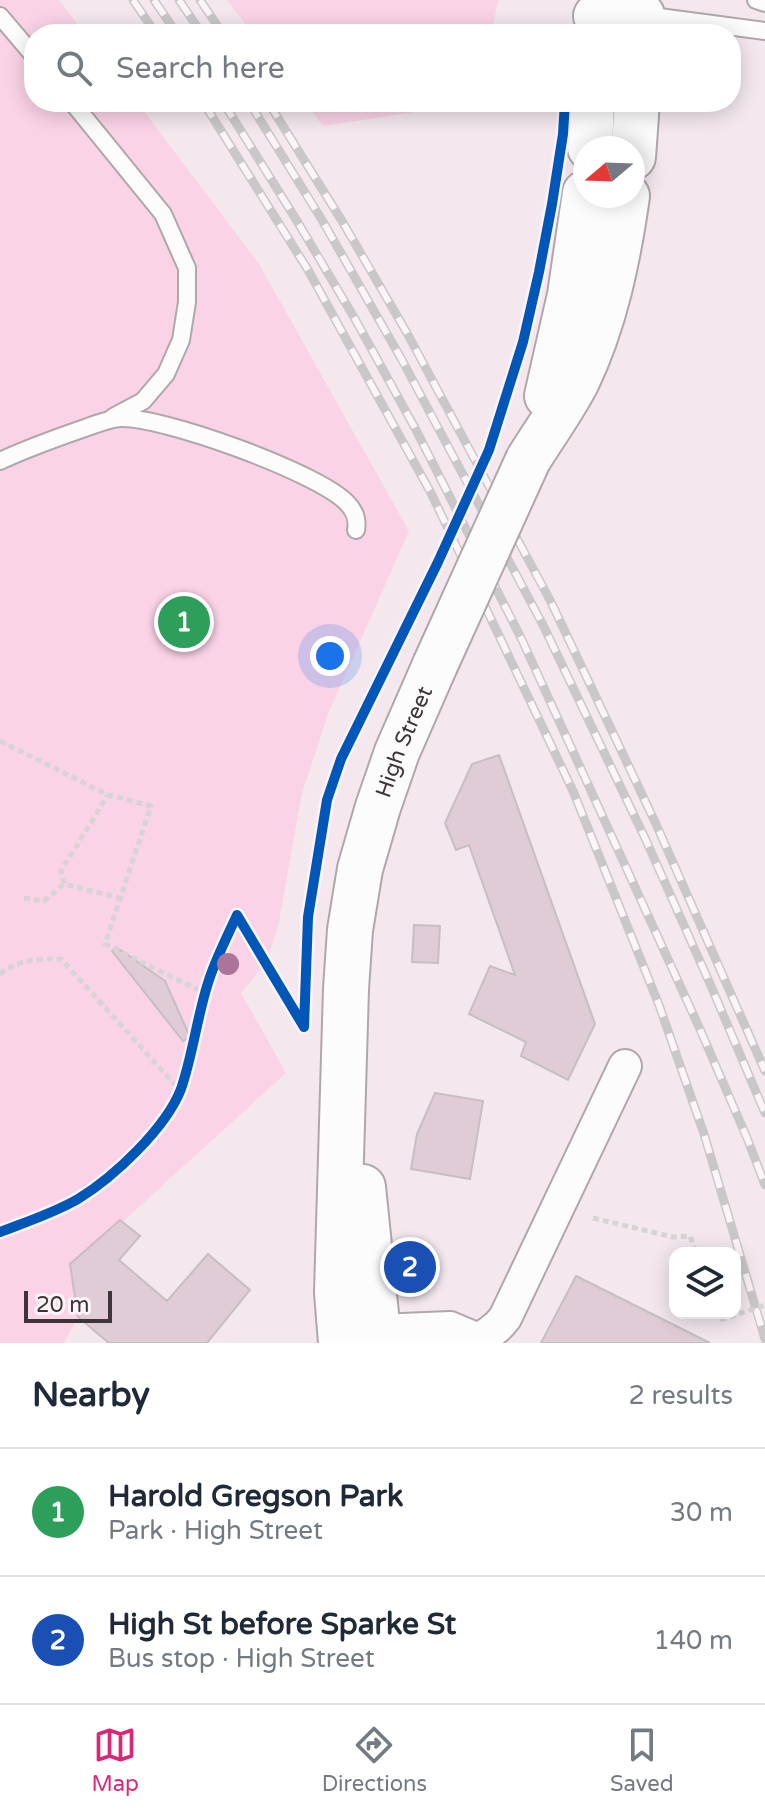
<!DOCTYPE html>
<meta charset="utf-8">
<style>
body{margin:0;font-family:"Varela Round",sans-serif;background:#f6f6f7;color:#1f2937}
.controls{position:absolute;right:24px;bottom:24px;display:grid;overflow:hidden;border-radius:16px;box-shadow:0 4px 20px #0003}
.controls button{width:72px;height:72px;display:grid;place-items:center;padding:0;border:0;border-bottom:2px solid #e0e1e3;background:#fff;color:#1f2937;font:40px sans-serif}
.compass{position:absolute;left:573px;top:136px;width:72px;height:72px;border-radius:50%;background:#fff;box-shadow:0 4px 20px #0003;rotate:251deg}
.scale{position:absolute;left:24px;bottom:20px;width:88px;box-sizing:border-box;padding-left:8px;border:4px solid #3d3539;border-top:0;font-size:22px;line-height:28px;white-space:nowrap;color:#3d3539;-webkit-text-stroke:6px #fdf4f8;paint-order:stroke}
.you{position:absolute;left:330px;top:656px;width:28px;height:28px;margin:-20px;border:6px solid #fff;border-radius:50%;background:#1a73e8;box-shadow:0 0 0 12px #1a73e833}
.badge{display:grid;place-items:center;width:52px;height:52px;border-radius:50%;background:#db2777;color:#fff;font-size:26px;font-weight:700}
.pin{position:absolute;translate:-50% -50%;border:4px solid #fff;box-shadow:0 2px 8px #0006}
.list{margin:0;padding:0;list-style:none}
h2{display:flex;justify-content:space-between;align-items:center;height:104px;margin:0;padding:0 32px;font-size:34px}
h2 small{font-size:26px;font-weight:400;color:#747a83}
.list li{display:grid;grid-template-columns:52px 1fr auto;gap:24px;align-items:center;box-sizing:border-box;height:128px;padding:0 32px;border-top:2px solid #e0e1e3}
.list b{display:block;font-size:30px;white-space:nowrap}
.list p{margin:0;font-size:26px;white-space:nowrap;color:#747a83}
.list em{font-size:26px;font-style:normal;color:#747a83}
.icon{flex:none;width:44px;height:44px;fill:none;stroke:currentColor;stroke-width:2;stroke-linecap:round;stroke-linejoin:round}
.map{position:relative;flex:none;width:765px;height:1343px;overflow:hidden}
.search{position:absolute;background:#fff;box-shadow:0 4px 20px #0003;left:24px;right:24px;top:24px;height:88px;display:flex;align-items:center;gap:20px;box-sizing:border-box;padding:0 28px;border-radius:32px;color:#747a83;font-size:30px}
.sheet{height:360px;background:#fff}
nav{display:flex;justify-content:space-around;align-items:center;box-sizing:border-box;height:112px;border-top:2px solid #e0e1e3;background:#fff;font-size:22px;color:#747a83}
nav a{display:grid;justify-items:center;gap:4px}
nav .on{color:#db2777}
.map>svg:first-child{display:block}
.green{fill:#fad3e7}
.building{fill:#e0ccd7;stroke:#c7bec2;stroke-width:2}
.lines{fill:none;stroke-linecap:round;stroke-linejoin:round}
.service-casing{stroke:#b0a7ab;stroke-width:20}
.minor-casing{stroke:#b0a7ab;stroke-width:36}
.secondary-casing{stroke:#b0a7ab;stroke-width:48}
.path{stroke:#d7d4d5;stroke-width:5;stroke-dasharray:6 4;stroke-linecap:butt}
.service{stroke:#fdfcfc;stroke-width:16}
.minor{stroke:#fdfcfc;stroke-width:32}
.secondary{stroke:#fdfcfc;stroke-width:44}
.rail-casing{stroke:#cac7c9;stroke-width:9}
.rail{stroke:#fdf4f8;stroke-width:6;stroke-dasharray:18;stroke-linecap:butt}
.secondary-bridge-casing{stroke:#b0a7ab;stroke-width:48;stroke-linecap:butt}
.path-bridge{stroke:#d7d4d5;stroke-width:5;stroke-dasharray:6 4;stroke-linecap:butt}
.secondary-bridge{stroke:#fdfcfc;stroke-width:44}
.cycleway-casing{stroke:#fdf4f8;stroke-width:15}
.cycleway{stroke:#0057b8;stroke-width:10}
.tree{fill:#ac7498}
.labels{text-anchor:middle;stroke-width:8;stroke-linejoin:round;paint-order:stroke}
.street-label{font-size:22px;fill:#3d3539;stroke:#fdf4f8}
</style>
<div class="map">
<svg width="765" height="1343" viewBox="0 0 765 1343">
<rect width="100%" height="100%" fill="#f4e8ee"/>
<!-- green -->
<path class="green" d="M0,0h59l26,34h-51v68h103l122,162 150,267 -81,183 -26,79 -24,134 -9,27 -13,21 -15,18 45,80 -212,193 4,51 -14,26h-64z
M227,0h271l-6,34h-239z
M305,102h176l-158,24z"/>
<!-- building -->
<path class="building" d="M499,755l96,269 -27,56 -47,-24 5,-14 -57,-28 21,-48 25,9 -46,-130 -13,5 -11,-27 27,-59z
M414,925l26,1 -2,37 -26,-1z
M116,947l49,34 25,56 -7,4 -71,-90z
M435,1093l48,8 -13,78 -59,-10 6,-35z
M120,1220l20,16 -21,24 48,41 41,-47 42,36 -43,53h-98l-31,-26 -8,-53z
M576,1276l134,67h-169z"/>
<g class="lines">
<!-- service casing -->
<g class="service-casing">
<path id="service" d="M756,0l9,3
M644,15l121,16
M0,16l34,40
M72,102l91,112 24,54v34l-6,38 -15,34 -23,27 -30,16
M0,461c28,-13 56,-23 85,-33 11,-4 24,-9 35,-10 42,-2 199,55 227,85 8,8 11,16 9,27"/>
</g>
<!-- minor casing -->
<g class="minor-casing">
<path id="minor" d="M378,1331l72,-3 28,12
M472,1343c13,-7 24,-13 33,-25l120,-252"/>
</g>
<!-- secondary casing -->
<g class="secondary-casing">
<g id="secondary">
<path d="M596,16l46,-1"/>
<path d="M590,148l2,-46"/>
<path d="M633,157l4,-55"/>
<path d="M547,396l23,-101 15,-102"/>
<path d="M528,460c16,-26 35,-52 49,-79 28,-58 41,-122 50,-185"/>
<path d="M363,1187l16,156"/>
<path id="s1" d="M341,1343l-4,-51 9,-303 4,-59 10,-61 18,-62 19,-55 38,-87"/>
</g>
</g>
<!-- path -->
<path class="path" d="M0,741l108,54 43,11 -46,138 100,49
M64,884l-3,-13 47,-76
M24,898l20,3 20,-17 56,14
M0,974c19,-15 38,-15 61,-15l119,131
M593,1218l80,19 17,-1 6,17
M0,1232c26,-10 54,-19 78,-33 36,-22 88,-71 103,-110 12,-35 16,-72 27,-106 7,-23 19,-46 29,-68l67,112
M718,1313l2,7"/>
<!-- service -->
<use href="#service" class="service"/>
<!-- minor -->
<use href="#minor" class="minor"/>
<!-- secondary -->
<use href="#secondary" class="secondary"/>
<!-- rail casing -->
<g class="rail-casing">
<path id="rail" d="M133,0l23,34
M154,0l23,34
M179,0l23,34
M200,0l23,34
M203,102l105,168 123,223 142,298 86,214 45,129 61,205
M223,102l74,119 58,98 60,109 107,212 177,387 48,111 18,47
M249,102l73,118 80,140 141,265 102,213 66,148 54,127
M268,102l74,119 65,112 144,269 105,222 109,247"/>
</g>
<!-- rail -->
<use href="#rail" class="rail"/>
<!-- secondary-bridge casing -->
<g class="secondary-bridge-casing">
<path id="secondary-bridge" d="M435,665l93,-205"/>
</g>
<!-- path-bridge -->
<path class="path-bridge" d="M720,1320l45,-15"/>
<!-- secondary-bridge -->
<use href="#secondary-bridge" class="secondary-bridge"/>
<!-- cycleway casing -->
<g class="cycleway-casing">
<path id="cycleway" d="M304,1027l4,-110 19,-117 14,-41 97,-197 51,-112 34,-108 16,-70 13,-68 11,-70 2,-32
M0,1232c26,-10 54,-19 78,-33 36,-22 88,-71 103,-110 12,-35 16,-72 27,-106 7,-23 19,-46 29,-68l67,112"/>
</g>
<!-- cycleway -->
<use href="#cycleway" class="cycleway"/>
</g>
<!-- trees -->
<circle class="tree" cx="228" cy="964" r="11"/>
<g class="labels">
<!-- street labels -->
<g class="street-label">
<text dy="8" stroke="none"><textPath href="#s1" startOffset="610">High Street</textPath></text>
</g>
</g>
</svg>
<div class="controls">
<button><svg class="icon" aria-label="layers" viewBox="0 0 24 24"><path d="M12 4l9 5-9 5-9-5zM3 14l9 5 9-5"/></svg></button>
</div>
<svg class="compass" viewBox="-18 -18 36 36"><path d="M0-13l5 13h-10z" fill="#e53935"/><path d="M0 13l5-13h-10z" fill="#747a83"/></svg>
<div class="scale">20 m</div>
<div class="you"></div>
<div class="pin badge" style="left:184px;top:622px;background:#2e9e5b">1</div>
<div class="pin badge" style="left:410px;top:1267px;background:#1a4fb4">2</div>
<div class="search"><svg class="icon" aria-label="search" viewBox="0 0 24 24"><circle cx="10" cy="10" r="6"/><path d="M15 15l6 6"/></svg>Search here</div>
</div>
<section class="sheet">
<h2>Nearby<small>2 results</small></h2>
<ul class="list">
<li><span class="badge" style="background:#2e9e5b">1</span><div><b>Harold Gregson Park</b><p>Park · High Street</p></div><em>30 m</em></li>
<li><span class="badge" style="background:#1a4fb4">2</span><div><b>High St before Sparke St</b><p>Bus stop · High Street</p></div><em>140 m</em></li>
</ul>
</section>
<nav>
<a class="on"><svg class="icon" aria-label="map" viewBox="0 0 24 24"><path d="M3 6l6-2 6 2 6-2v14l-6 2-6-2-6 2zM9 4v14M15 6v14"/></svg>Map</a>
<a><svg class="icon" aria-label="directions" viewBox="0 0 24 24"><path d="M12 3l9 9-9 9-9-9zM9 14v-3h6M13 9l2 2-2 2"/></svg>Directions</a>
<a><svg class="icon" aria-label="saved" viewBox="0 0 24 24"><path d="M7 4h10v16l-5-4-5 4z"/></svg>Saved</a>
</nav>
